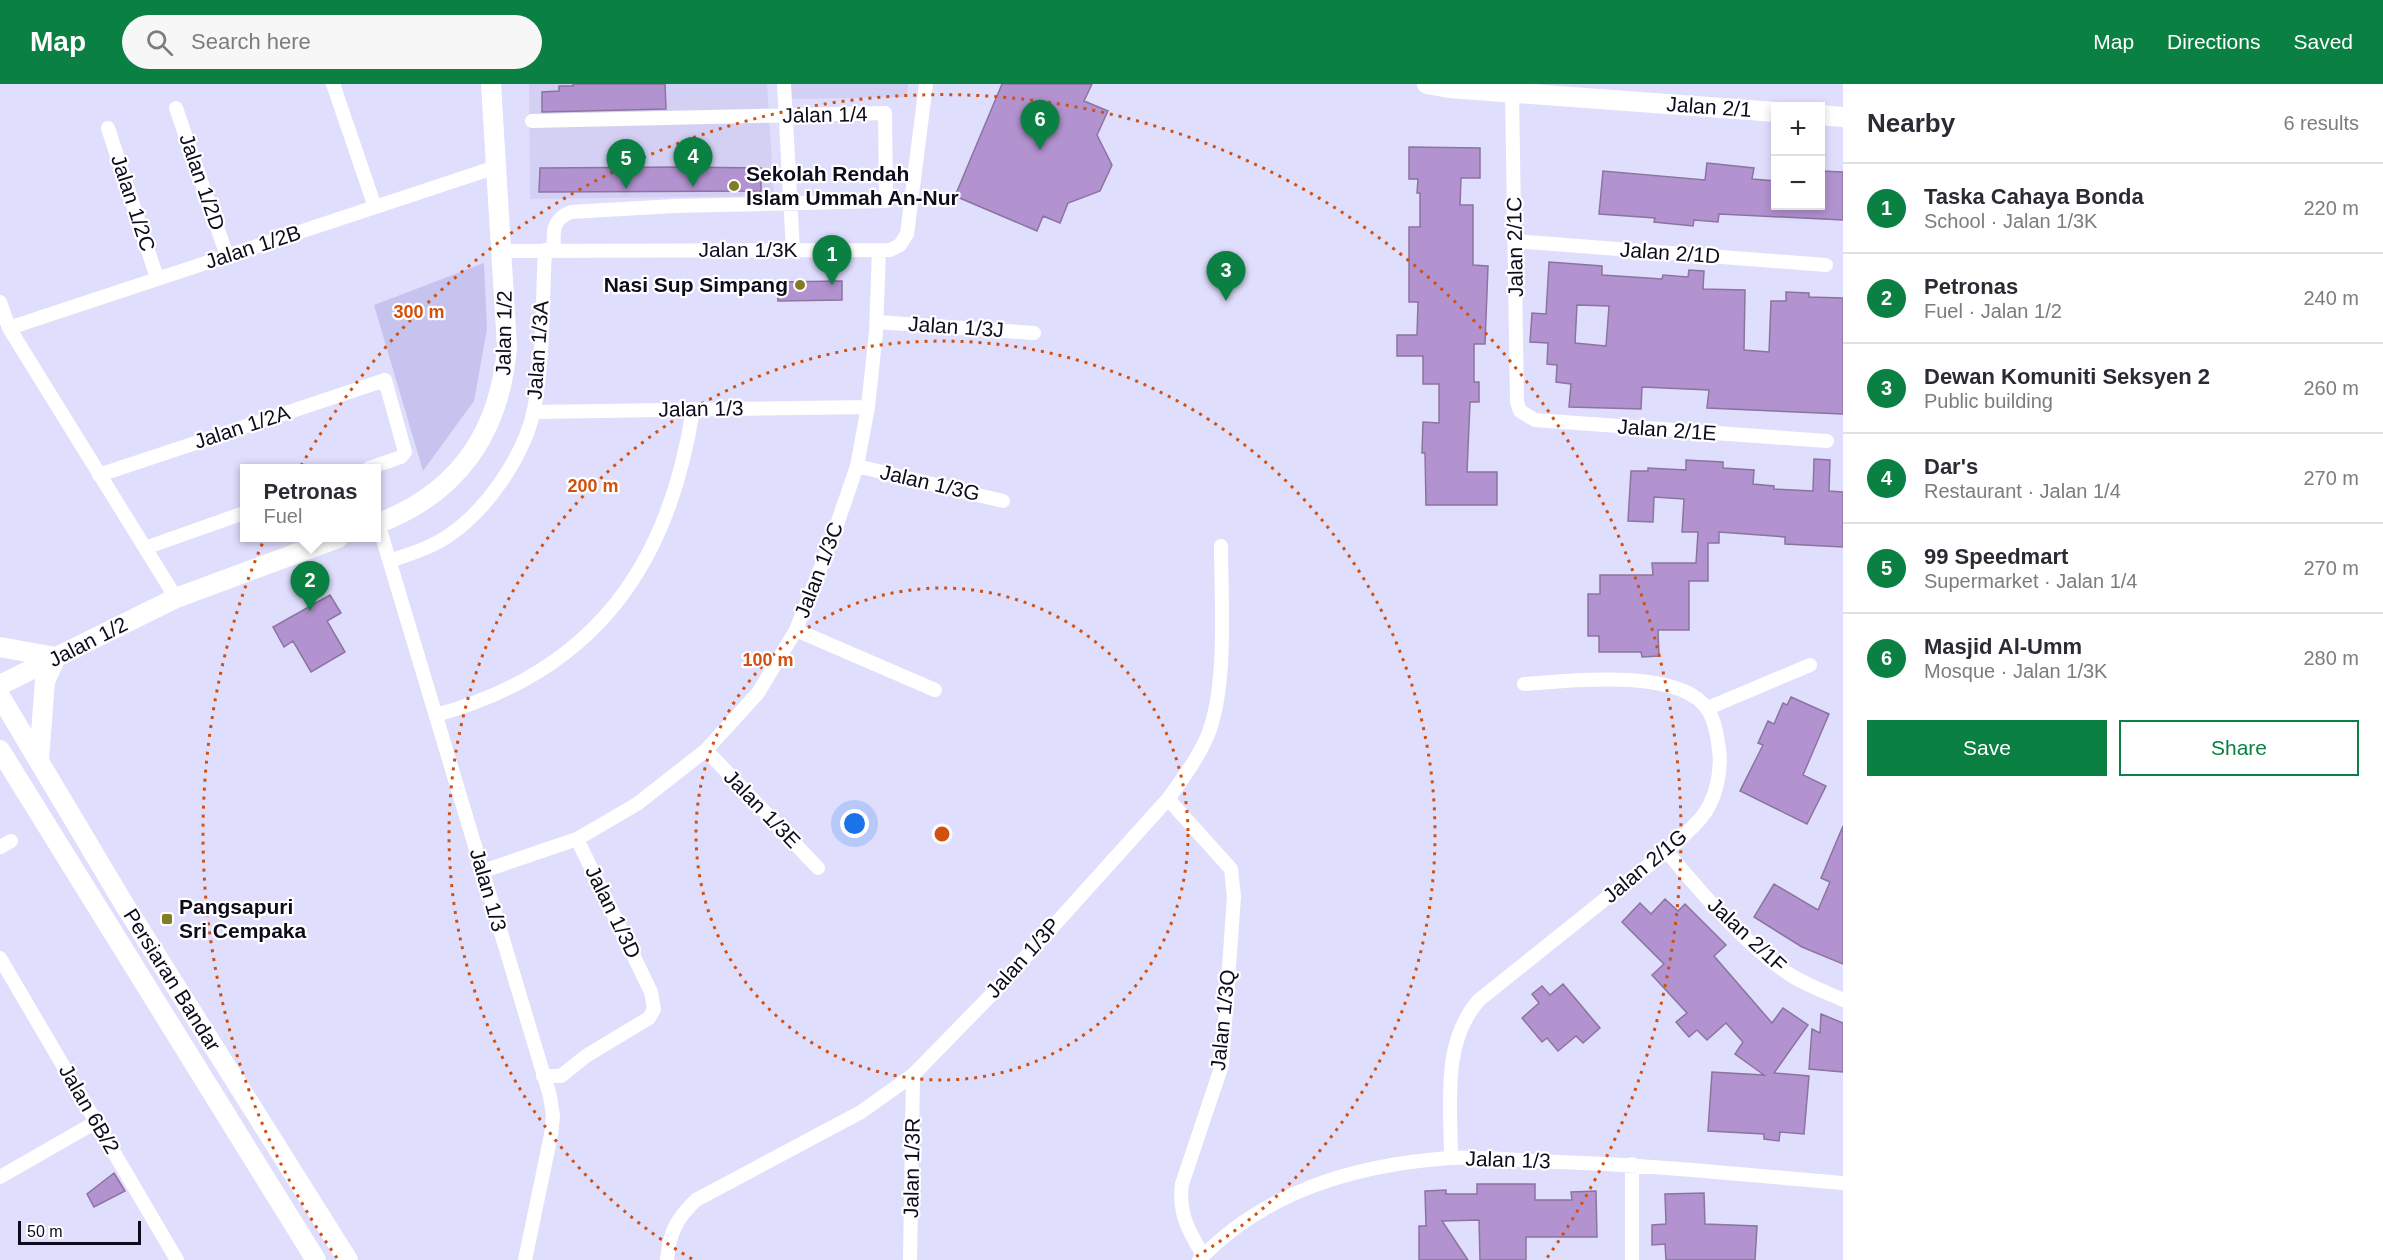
<!DOCTYPE html>
<meta charset="utf-8">
<style>
body{margin:0;font-family:Helvetica,sans-serif;background:#f7f7f7;color:#2b2b33}
.controls{position:absolute;right:18px;top:18px;display:grid;overflow:hidden;border-radius:0px;box-shadow:0 3px 9px #0003}
.controls button{width:54px;height:54px;display:grid;place-items:center;padding:0;border:0;border-bottom:2px solid #e1e1e2;background:#fff;color:#2b2b33;font:30px sans-serif}
.scale{position:absolute;left:18px;bottom:15px;width:123px;box-sizing:border-box;padding-left:6px;border:3px solid #0d0b1c;border-top:0;font-size:16px;line-height:21px;white-space:nowrap;color:#0d0b1c;-webkit-text-stroke:4px #fff;paint-order:stroke}
.you{position:absolute;left:855px;top:740px;width:21px;height:21px;margin:-15px;border:4px solid #fff;border-radius:50%;background:#1a73e8;box-shadow:0 0 0 9px #1a73e833}
.badge{display:grid;place-items:center;width:39px;height:39px;border-radius:50%;background:#0b8043;color:#fff;font-size:20px;font-weight:700}
.pin{position:absolute;translate:-50% -50px;filter:drop-shadow(0 2px 3px #0008)}
.pin::after{content:'';position:absolute;top:32px;width:21px;height:18px;background:inherit;clip-path:polygon(0 0,100% 0,50% 100%)}
.popup{position:absolute;left:240px;top:380px;width:141px;height:78px;box-sizing:border-box;display:grid;place-content:center;border-radius:0px;background:#fff;filter:drop-shadow(0 2px 4px #0005);font-size:20px;white-space:nowrap;color:#7c7c81}
.popup b{font-size:22px;color:#2b2b33}
.popup::after{content:'';position:absolute;left:50%;top:100%;margin-left:-12px;border:12px solid transparent;border-top-color:#fff}
.list{margin:0;padding:0;list-style:none}
h2{display:flex;justify-content:space-between;align-items:center;height:78px;margin:0;padding:0 24px;font-size:26px}
h2 small{font-size:20px;font-weight:400;color:#7c7c81}
.list li{display:grid;grid-template-columns:39px 1fr auto;gap:18px;align-items:center;box-sizing:border-box;height:90px;padding:0 24px;border-top:2px solid #e1e1e2}
.list b{display:block;font-size:22px;white-space:nowrap}
.list p{margin:0;font-size:20px;white-space:nowrap;color:#7c7c81}
.list em{font-size:20px;font-style:normal;color:#7c7c81}
.actions{display:flex;gap:12px;padding:18px 24px}
.actions a{flex:1;padding:14px 0;border:2px solid #0b8043;border-radius:0px;text-align:center;font-size:21px;color:#0b8043}
.actions .main{background:#0b8043;color:#fff}
.icon{flex:none;width:33px;height:33px;fill:none;stroke:currentColor;stroke-width:2;stroke-linecap:round;stroke-linejoin:round}
.map{position:relative;flex:none;width:1843px;height:1176px;overflow:hidden}
header{display:flex;align-items:center;gap:36px;box-sizing:border-box;height:84px;padding:0 30px;background:#0b8043;color:#fff}
header strong{font-size:28px}
nav{display:flex;gap:33px;margin-inline-start:auto;font-size:21px}
.search{width:420px;height:54px;background:#f7f7f7;display:flex;align-items:center;gap:15px;box-sizing:border-box;padding:0 21px;border-radius:33px;color:#7c7c81;font-size:22px}
main{display:flex}
aside{flex:1;background:#fff}
.map>svg:first-child{display:block}
.built{fill:#d3d0f4}
.green{fill:#c6c3ee}
.building{fill:#b392d0;stroke:#8b74a0;stroke-width:1.5;fill-rule:evenodd}
.lines{fill:none;stroke-linecap:round;stroke-linejoin:round}
.street{stroke:#fff;stroke-width:14}
.secondary{stroke:#fff;stroke-width:20}
.ring{fill:none;stroke:#d2510e;stroke-width:3;stroke-dasharray:3 6}
.poi-dot{fill:#7f7e25;stroke:#fff;stroke-width:2}
.labels{text-anchor:middle;stroke-width:4.5;stroke-linejoin:round;paint-order:stroke}
.street-label{font-size:21px;fill:#0d0b1c;stroke:#fff}
.poi-label{font-size:21px;font-weight:bold;fill:#0d0b1c;stroke:#fff;text-anchor:start}
.centre{fill:#d2510e;stroke:#fff;stroke-width:3}
.ring-label{font-size:18px;text-anchor:middle;font-weight:bold;fill:#d2510e;stroke:#fff;stroke-width:4.5;stroke-linejoin:round;paint-order:stroke}
</style>
<header>
<strong>Map</strong>
<div class="search"><svg class="icon" aria-label="search" viewBox="0 0 24 24"><circle cx="10" cy="10" r="6"/><path d="M15 15l6 6"/></svg>Search here</div>
<nav><a>Map</a><a>Directions</a><a>Saved</a></nav>
</header>
<main>
<div class="map">
<svg width="1843" height="1176" viewBox="0 0 1843 1176">
<rect width="100%" height="100%" fill="#e0defd"/>
<!-- built -->
<path class="built" d="M529,0h238l7,112 -244,3z
M790,0h118l-1,13 -116,2z"/>
<!-- green -->
<path class="green" d="M484,179l3,66 -13,72 -51,70 -49,-166z"/>
<!-- building -->
<path class="building" d="M573,0h92l1,25 -124,3v-20l17,-1v-5h14z
M1002,0h90l-8,17 24,10 -11,24 15,30 -12,26 -32,12 -8,20 -17,-7 -6,15 -82,-35z
M1409,63l71,1v30h-19l-1,27h13v60l15,1 -3,78h-11v38h5v20h-9l-3,70h30v33h-71l-1,-52h-3l1,-31 16,1v-39h-16v-28h-26v-21h20l1,-33h-9v-75h11v-34h-3l1,-14h-9z
M1707,79l47,5 -2,11 24,2v25h45v-35l22,1v48l-124,-6 -1,8 -24,-2 -1,6 -39,-4 1,-4 -56,-4 4,-43 102,9z
M680,83l81,1v23l-222,1 1,-24z
M1549,178l53,4v9l60,4 1,-4 25,2 1,-7 15,1 -1,18 42,1 -1,60 25,2 2,-51h15v-9l23,1v4l34,1v116l-136,-6 2,-18 -67,-3 -1,22 -72,-2 2,-23 -15,-2 1,-17 -10,-1 1,-21 -18,-1 2,-29 14,1zM1577,221l32,1 -3,40 -31,-3z
M842,197v19l-64,1 -1,-19z
M1814,375l16,1 -1,31 14,1v55l-58,-3v-7l-66,-5v11h-11v38h-19v49h-31l1,26 -17,1 -1,-5h-42v-16h-11v-42h12v-19h53l-1,-12h44l2,-31h-16l2,-33 -30,-2 -1,25 -25,-1 3,-50h17v-3l38,2v-10l37,2v6l31,2 -1,14 21,2v3l39,2z
M330,511l11,18 -14,8 18,31 -34,20 -18,-31 -9,6 -11,-20z
M1791,613l38,17 -26,61 23,11 -19,38 -67,-33 23,-46 -5,-2 10,-22 6,3 9,-21 4,2z
M1843,742v138l-41,-17 -48,-30 20,-33 44,26 12,-28 -9,-4z
M1665,815l13,12 7,-7 41,41 -12,11 58,67 11,-15 25,17 -34,48 35,3 -5,58 -24,-2 -1,9 -15,-2v-5l-56,-3 4,-59 52,3 -29,-21 8,-12 -17,-19 -19,17 -10,-10 -8,7 -13,-15 11,-9 -35,-38 12,-11 -42,-42 18,-19 11,11z
M1563,900l37,44 -17,15 -7,-7 -18,15 -11,-13 -5,4 -20,-24 17,-15 -7,-9 10,-8 8,9z
M1821,930l22,9v49l-34,-3 3,-40 8,4z
M114,1089l11,18 -31,16 -7,-13z
M1477,1100h58v16h37l-1,-8 25,-1 1,46h-71v23h-46l-1,-40 -37,1 26,39h-49v-34h7l-1,-35 21,-1v4h31z
M1704,1109l1,31 52,2 -2,34h-89l-1,-16 -13,1v-20l14,-1 -1,-30z"/>
<g class="lines">
<!-- street -->
<path class="street" d="M333,0l42,123
M784,0l9,167
M1512,8l5,310 3,9 15,9 292,21
M176,24l51,148
M532,37l353,-8 1,88 -212,5 -103,6c-19,7 -18,20 -17,38
M108,44l49,150
M1514,157l312,24
M502,167l388,-1 10,-5 7,-11 19,-150
M0,218l9,26 167,270
M877,238l157,11
M9,244l487,-161
M533,328l335,-5
M857,382l146,35
M99,391l286,-95 20,72 -4,5 -32,11
M378,439l172,573 3,20 -2,19 -26,125
M145,464l99,-35
M390,477c19,-7 41,-13 58,-25 39,-26 76,-80 86,-126 10,-52 8,-107 11,-160
M796,546l139,60
M1708,624l102,-43
M436,631c157,-43 233,-148 257,-306
M706,666l112,118
M1168,715l63,70 3,28 -12,168 -40,119c-4,29 7,48 21,71
M0,763l11,-6
M1666,767c38,44 75,90 123,123 17,11 37,18 54,26
M483,787l94,-32 60,-35 69,-54 52,-57 38,-63 36,-91 25,-73 11,-59 8,-75 3,-81
M0,874l177,302
M543,992h18l25,-20 63,-38 5,-9 -3,-17 -74,-153
M1451,1074c0,-53 -10,-115 28,-158 45,-36 90,-72 135,-108 30,-23 62,-46 87,-74 15,-18 21,-47 18,-69 -2,-13 -4,-28 -11,-39 -27,-43 -141,-29 -184,-26
M0,1093l96,-55
M667,1176c2,-27 10,-42 29,-60l165,-88 52,-37 80,-82 175,-194c14,-20 29,-39 39,-62 21,-50 14,-136 14,-191
M910,1176l3,-185
M1199,1176c66,-69 156,-95 250,-102 36,-2 73,3 109,4 95,3 190,13 285,21
M1632,1176v-96"/>
<!-- secondary -->
<path class="secondary" d="M1427,0l22,4 327,24
M1820,31l23,2
M376,440c82,-30 124,-92 131,-177l-16,-263
M0,563l56,10
M0,601l176,-87 162,-60
M0,612l124,208 224,356
M0,666l316,510
M39,675l6,-78 11,-24"/>
</g>
<!-- distance rings -->
<g class="ring">
<circle cx="942" cy="750" r="246"/>
<path d="M692 1175A493 493 0 1 1 1192 1175"/>
<path d="M337 1174A739 739 0 1 1 1547 1174"/>
</g>
<!-- markers -->
<g class="poi-dot">
<circle cx="734" cy="102" r="6"/>
<circle cx="800" cy="201" r="6"/>
<rect x="161" y="829" width="12" height="12" rx="3"/>
</g>
<g class="labels">
<!-- street labels -->
<g class="street-label">
<text transform="translate(1709 23) rotate(4)" y="7">Jalan 2/1</text>
<text transform="translate(825 31) rotate(-1)" y="7">Jalan 1/4</text>
<text transform="translate(202 98) rotate(71)" y="7">Jalan 1/2D</text>
<text transform="translate(133 119) rotate(72)" y="7">Jalan 1/2C</text>
<text transform="translate(253 163) rotate(-18)" y="7">Jalan 1/2B</text>
<text transform="translate(1515 163) rotate(-91)" y="7">Jalan 2/1C</text>
<text x="748" y="173">Jalan 1/3K</text>
<text transform="translate(1670 169) rotate(4)" y="7">Jalan 2/1D</text>
<text transform="translate(956 243) rotate(4)" y="7">Jalan 1/3J</text>
<text transform="translate(504 249) rotate(-89)" y="7">Jalan 1/2</text>
<text transform="translate(538 266) rotate(-86)" y="7">Jalan 1/3A</text>
<text transform="translate(701 325) rotate(-1)" y="7">Jalan 1/3</text>
<text transform="translate(242 343) rotate(-18)" y="7">Jalan 1/2A</text>
<text transform="translate(1667 346) rotate(4)" y="7">Jalan 2/1E</text>
<text transform="translate(930 399) rotate(13)" y="7">Jalan 1/3G</text>
<text transform="translate(819 486) rotate(-69)" y="7">Jalan 1/3C</text>
<text transform="translate(88 558) rotate(-27)" y="7">Jalan 1/2</text>
<text transform="translate(762 725) rotate(46)" y="7">Jalan 1/3E</text>
<text transform="translate(1645 782) rotate(-40)" y="7">Jalan 2/1G</text>
<text transform="translate(488 806) rotate(74)" y="7">Jalan 1/3</text>
<text transform="translate(613 828) rotate(64)" y="7">Jalan 1/3D</text>
<text transform="translate(1747 851) rotate(43)" y="7">Jalan 2/1F</text>
<text transform="translate(1023 874) rotate(-48)" y="7">Jalan 1/3P</text>
<text transform="translate(172 896) rotate(58)" y="7">Persiaran Bandar</text>
<text transform="translate(1223 936) rotate(-84)" y="7">Jalan 1/3Q</text>
<text transform="translate(89 1025) rotate(60)" y="7">Jalan 6B/2</text>
<text transform="translate(1508 1076) rotate(2)" y="7">Jalan 1/3</text>
<text transform="translate(912 1084) rotate(-89)" y="7">Jalan 1/3R</text>
</g>
<!-- poi labels -->
<g class="poi-label">
<text x="746" y="97">Sekolah Rendah<tspan x="746" dy="24">Islam Ummah An-Nur</tspan></text>
<text x="788" y="208" text-anchor="end">Nasi Sup Simpang</text>
<text x="179" y="830">Pangsapuri<tspan x="179" dy="24">Sri Cempaka</tspan></text>
</g>
</g>
<circle cx="942" cy="750" r="9" class="centre"/>
<g class="ring-label">
<text x="419" y="234">300 m</text>
<text x="593" y="408">200 m</text>
<text x="768" y="582">100 m</text>
</g>
</svg>
<div class="controls">
<button>+</button>
<button>−</button>
</div>
<div class="scale">50 m</div>
<div class="you"></div>
<div class="pin badge" style="left:832px;top:201px">1</div>
<div class="pin badge" style="left:310px;top:527px">2</div>
<div class="popup"><b>Petronas</b>Fuel</div>
<div class="pin badge" style="left:1226px;top:217px">3</div>
<div class="pin badge" style="left:693px;top:103px">4</div>
<div class="pin badge" style="left:626px;top:105px">5</div>
<div class="pin badge" style="left:1040px;top:66px">6</div>
</div>
<aside>
<h2>Nearby<small>6 results</small></h2>
<ul class="list">
<li><span class="badge">1</span><div><b>Taska Cahaya Bonda</b><p>School · Jalan 1/3K</p></div><em>220 m</em></li>
<li><span class="badge">2</span><div><b>Petronas</b><p>Fuel · Jalan 1/2</p></div><em>240 m</em></li>
<li><span class="badge">3</span><div><b>Dewan Komuniti Seksyen 2</b><p>Public building</p></div><em>260 m</em></li>
<li><span class="badge">4</span><div><b>Dar's</b><p>Restaurant · Jalan 1/4</p></div><em>270 m</em></li>
<li><span class="badge">5</span><div><b>99 Speedmart</b><p>Supermarket · Jalan 1/4</p></div><em>270 m</em></li>
<li><span class="badge">6</span><div><b>Masjid Al-Umm</b><p>Mosque · Jalan 1/3K</p></div><em>280 m</em></li>
</ul>
<div class="actions"><a class="main">Save</a><a>Share</a></div>
</aside>
</main>
